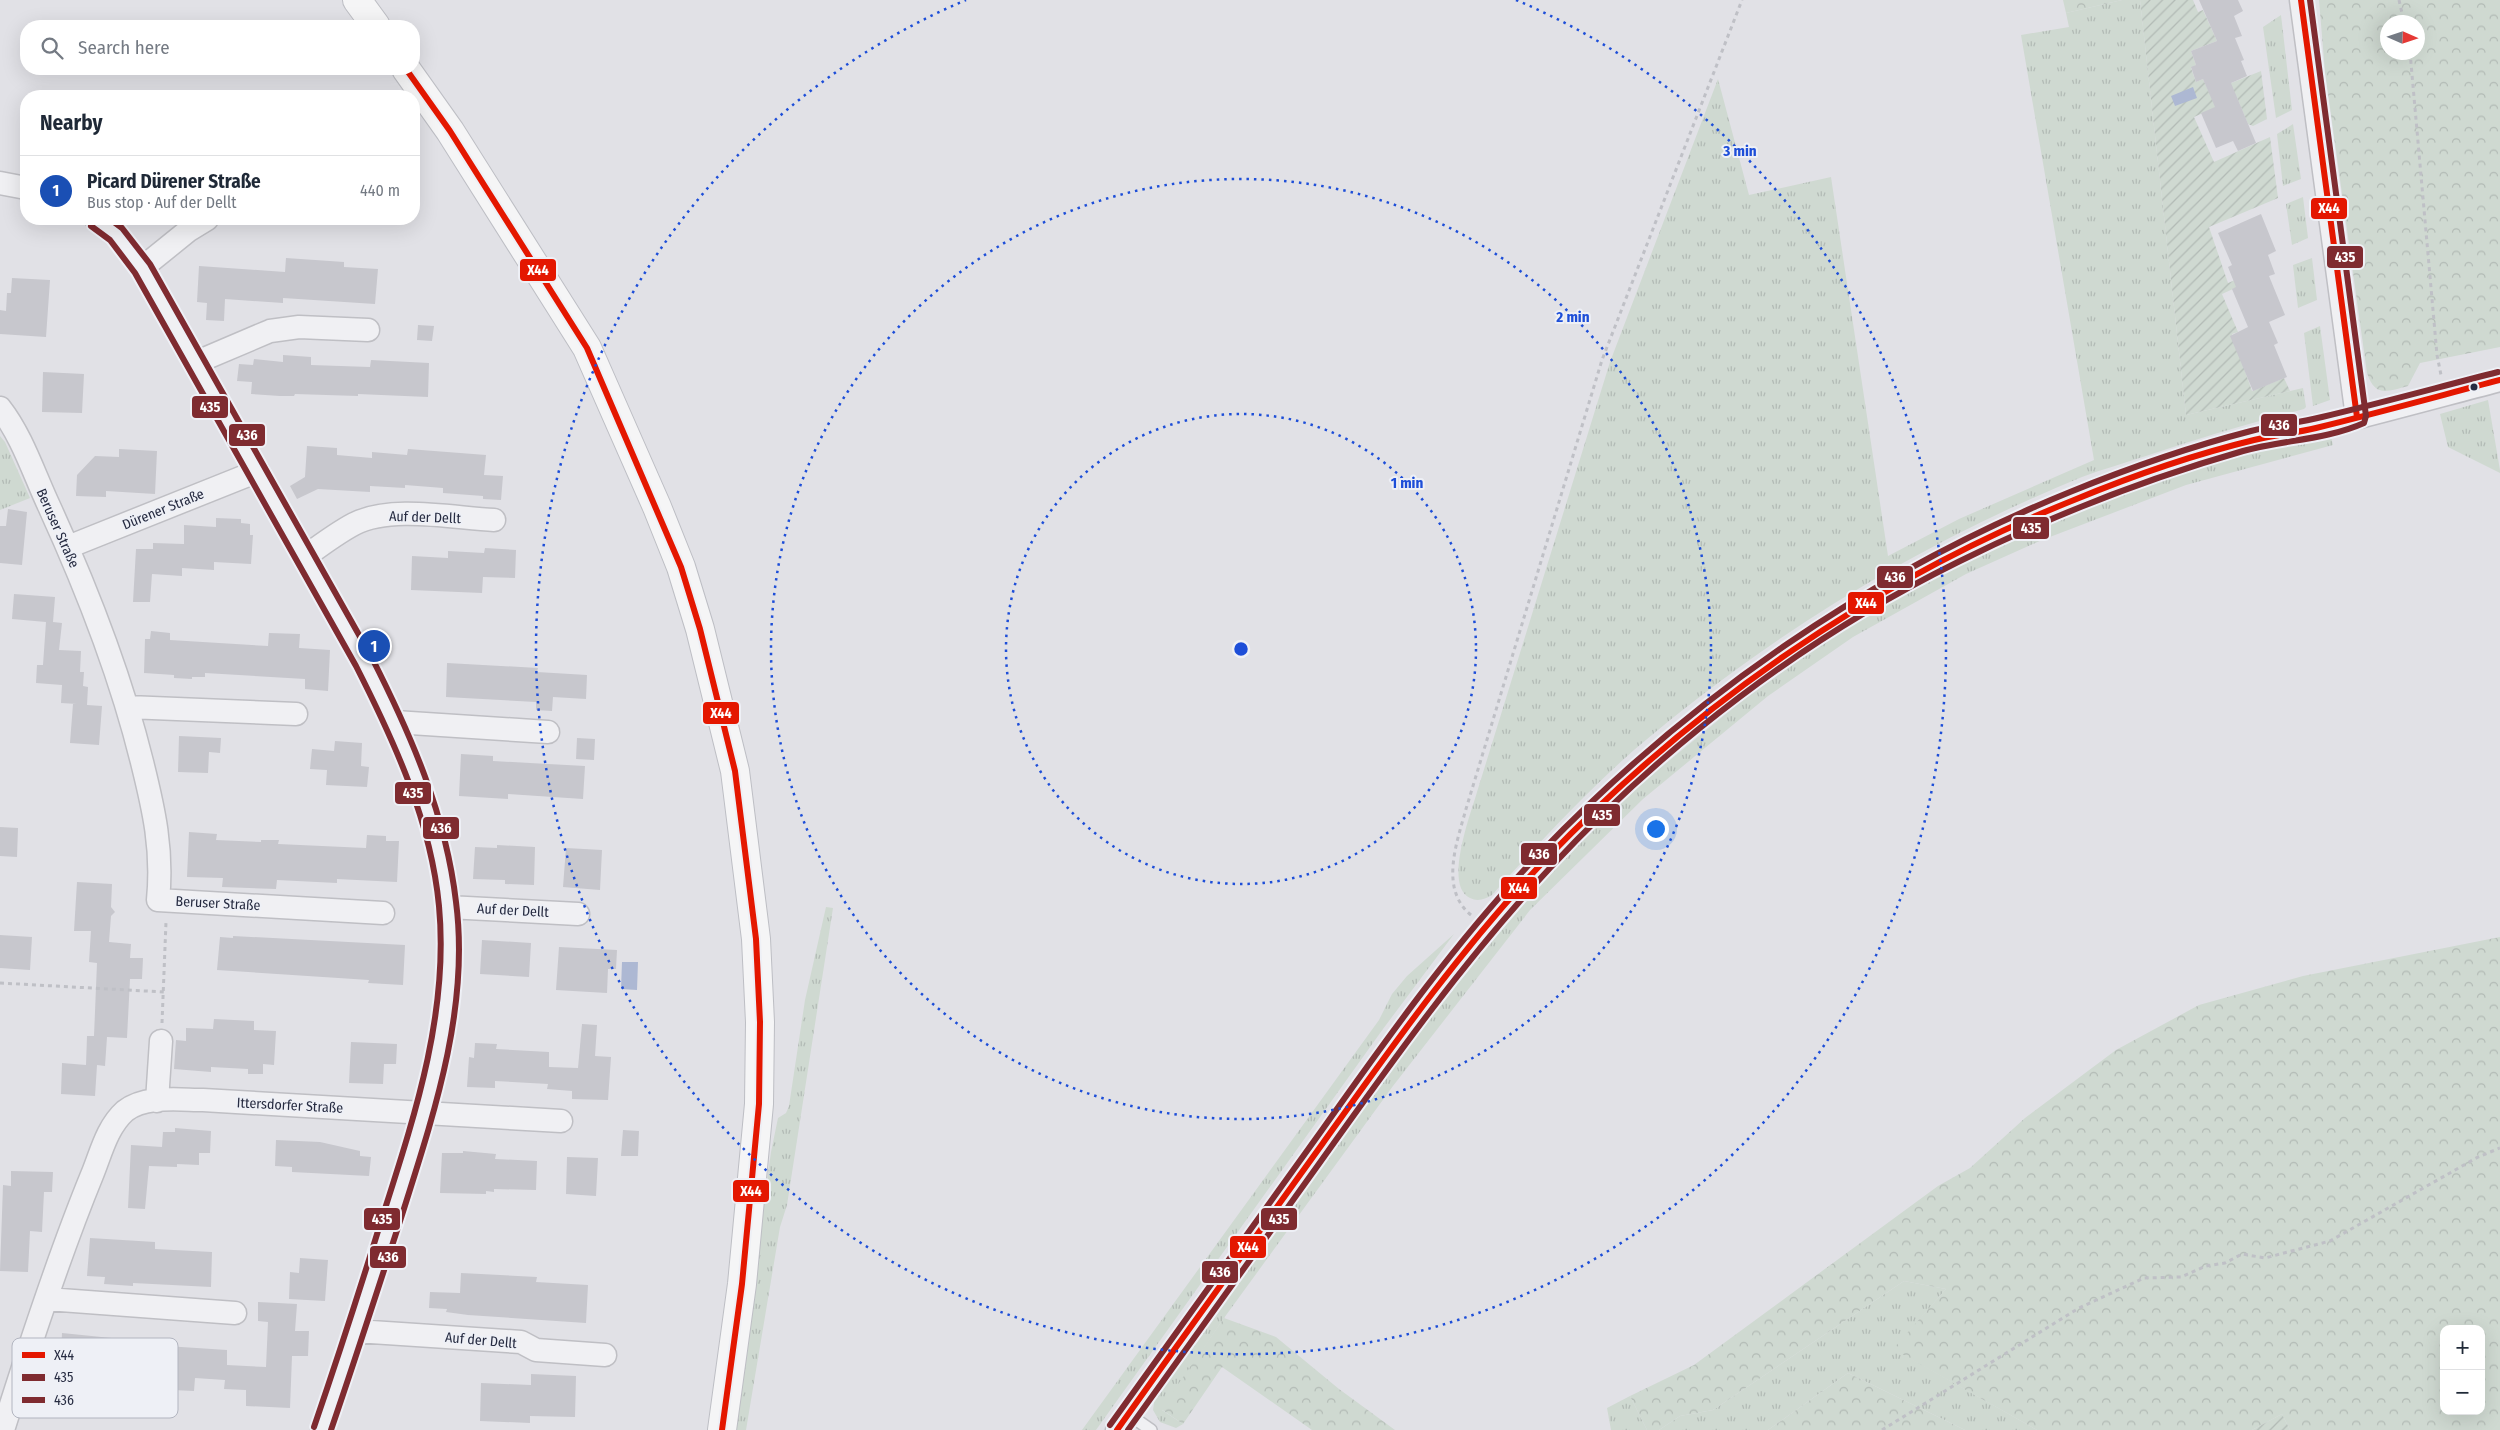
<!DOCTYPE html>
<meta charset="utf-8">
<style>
body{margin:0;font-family:"Fira Sans Condensed",sans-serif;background:#f6f6f7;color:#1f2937}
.controls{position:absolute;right:15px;bottom:15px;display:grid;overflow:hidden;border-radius:10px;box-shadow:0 5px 20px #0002}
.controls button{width:45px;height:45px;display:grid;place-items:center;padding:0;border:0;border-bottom:1px solid #e0e1e3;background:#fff;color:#1f2937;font:25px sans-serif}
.compass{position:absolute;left:2380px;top:15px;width:45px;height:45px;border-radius:50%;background:#fff;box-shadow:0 5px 20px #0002;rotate:93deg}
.you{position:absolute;left:1655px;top:828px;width:18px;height:18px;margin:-12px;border:4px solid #fff;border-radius:50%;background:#1a73e8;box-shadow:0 0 0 8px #1a73e833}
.badge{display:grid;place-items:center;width:32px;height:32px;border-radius:50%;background:#db2777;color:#fff;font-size:16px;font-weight:700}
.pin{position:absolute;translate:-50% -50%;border:2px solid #fff;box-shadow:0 1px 5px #0006}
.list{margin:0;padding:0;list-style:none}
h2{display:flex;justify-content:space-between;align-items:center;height:65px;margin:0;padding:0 20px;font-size:21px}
h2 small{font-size:16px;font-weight:400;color:#747a83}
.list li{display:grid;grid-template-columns:32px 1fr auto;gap:15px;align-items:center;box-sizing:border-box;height:70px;padding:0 20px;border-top:1px solid #e0e1e3}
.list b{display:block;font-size:19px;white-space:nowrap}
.list p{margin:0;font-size:16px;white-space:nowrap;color:#747a83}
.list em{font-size:16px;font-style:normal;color:#747a83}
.icon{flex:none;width:28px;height:28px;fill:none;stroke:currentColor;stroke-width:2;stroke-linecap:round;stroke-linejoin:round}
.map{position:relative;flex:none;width:2500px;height:1430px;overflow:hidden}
.search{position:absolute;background:#fff;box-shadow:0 5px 20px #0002;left:20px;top:20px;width:400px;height:55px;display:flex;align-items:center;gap:12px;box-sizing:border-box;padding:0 18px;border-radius:20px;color:#747a83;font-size:19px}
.panel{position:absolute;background:#fff;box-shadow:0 5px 20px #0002;left:20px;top:90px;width:400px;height:135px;border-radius:20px}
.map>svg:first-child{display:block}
.grass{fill:url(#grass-tufts)}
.forest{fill:url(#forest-crowns);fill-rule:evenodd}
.garden{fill:url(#garden-furrows)}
.water{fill:#adb8d3}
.building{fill:#c7c7cd}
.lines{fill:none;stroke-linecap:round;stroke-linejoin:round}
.lane-casing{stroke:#bfbfc4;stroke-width:14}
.street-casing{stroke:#bfbfc4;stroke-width:25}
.primary-casing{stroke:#bdbec4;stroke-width:30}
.path{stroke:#bfc0c6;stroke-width:3;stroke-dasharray:4 4;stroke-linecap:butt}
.lane{stroke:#f0f0f3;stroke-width:11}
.street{stroke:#f0f0f3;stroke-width:22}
.primary{stroke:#f5f5f6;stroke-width:28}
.bus-1-casing{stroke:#eef0f6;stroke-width:10}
.bus-2-casing{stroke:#eef0f6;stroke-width:10}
.bus-3-casing{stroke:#eef0f6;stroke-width:10}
.bus-1{stroke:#e41700;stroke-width:6}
.bus-2{stroke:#7f2b30;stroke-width:6}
.bus-3{stroke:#7f2b30;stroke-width:6}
.ring{fill:none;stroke:#1d4ed8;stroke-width:2.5;stroke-dasharray:2.5 5}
.bus-dot{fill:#262b41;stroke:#eef0f6;stroke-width:2}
.labels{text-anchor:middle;stroke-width:4;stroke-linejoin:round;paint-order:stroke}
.street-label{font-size:14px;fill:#262b41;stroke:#eef0f6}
.key{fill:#eef0f6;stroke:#b2b5c0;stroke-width:1}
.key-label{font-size:14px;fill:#262b41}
.centre{fill:#1d4ed8;stroke:#eef0f6;stroke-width:2.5}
.ring-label{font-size:15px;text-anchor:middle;font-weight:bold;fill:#1d4ed8;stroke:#eef0f6;stroke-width:4;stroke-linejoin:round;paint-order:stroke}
.line-badge{stroke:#eef0f6;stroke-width:2}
.badge-label{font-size:14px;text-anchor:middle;font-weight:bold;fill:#fff}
</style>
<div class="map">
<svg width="2500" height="1430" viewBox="0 0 2500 1430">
<defs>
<pattern id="grass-tufts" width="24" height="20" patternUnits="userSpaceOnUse" patternTransform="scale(1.25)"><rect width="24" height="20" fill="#cfd9d1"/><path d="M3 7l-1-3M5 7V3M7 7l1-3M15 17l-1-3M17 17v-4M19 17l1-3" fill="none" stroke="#b2bab5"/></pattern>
<pattern id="forest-crowns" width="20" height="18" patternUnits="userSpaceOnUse" patternTransform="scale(1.25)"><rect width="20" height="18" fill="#cfd9d1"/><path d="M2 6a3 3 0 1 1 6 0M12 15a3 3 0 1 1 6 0" fill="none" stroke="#b2bab5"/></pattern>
<pattern id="garden-furrows" width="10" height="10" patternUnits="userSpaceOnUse" patternTransform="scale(1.25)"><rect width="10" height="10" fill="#cfd9d1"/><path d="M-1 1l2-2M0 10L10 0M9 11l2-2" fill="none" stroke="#b2bab5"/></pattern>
</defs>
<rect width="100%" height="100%" fill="#e1e1e6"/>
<!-- grass -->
<path class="grass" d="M2122,0h18l46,415 117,-27 3,19 -2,2c-53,14 -105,29 -158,47 -21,7 -43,13 -64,21 -164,67 -313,158 -448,273 -51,45 -97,95 -142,145 -7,4 -14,7 -22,3 -27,-12 1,-85 7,-106l133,-430 108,-283 31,116 82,-18 57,379 71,-37 135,-59 -73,-425 48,-8 -3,-14z
M2281,15l11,95 -16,8 -13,-91z
M2293,124l8,55 -18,7 -6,-52z
M2303,197l5,41 -16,7 -6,-41z
M2312,258l5,42 -19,8 -5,-43z
M2320,326l10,74 -17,6 -9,-73z
M2488,400l12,70v3l-52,-26 -8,-33z
M2330,433l3,12 -147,40 -144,55 -76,34 -113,63 -85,59 -125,103 -113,111 -137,176 -169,232 -62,92 21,14 -7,4 -16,-6 -7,-12 2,-14 224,-315 142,-179 116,-115 123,-101 86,-60 116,-65 74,-34 146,-55z
M0,436l5,6 25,56 -30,12z
M826,907l7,1 -46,297 -7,22 -34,203h-14l39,-278 7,-34 8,-5 3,-7 16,-106z
M1454,934l-71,95 -287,401h-14l297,-410 13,-26 15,-18z
M1904,1281l42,8 -52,60 143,81h-72l-117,-57 -80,57h-109l21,-14 33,-6z
M1630,1396l17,34h-36l-4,-22z"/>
<!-- forest -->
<path class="forest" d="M2063,0h59l-56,13z
M2319,0h181v347l-80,16 -12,23c-22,6 -33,11 -41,-13l-42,-301zM2418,22v30h-30v-30z
M2500,937v493h-210l-8,-16 -30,16h-215l-144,-81 53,-60 -42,-8 -191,129 -33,6 -21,14h-12l-17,-34 64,-31 244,-179 32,-18 55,-50 91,-68 83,-45 104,-29zM2444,1329h37v82h-37z
M1224,1318l52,19 63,52 56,41h-83l-90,-63 -39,57 -22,-15z
M1848,1373l117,57h-197z"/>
<!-- garden -->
<path class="garden" d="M2140,0h53l5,12 5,-2 14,31 -26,10 5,14 -5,3 5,14 7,-3 6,13 52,-21 6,48 -14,7 -5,-2 -11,-26 -43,19 20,45 56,-25 8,61 -69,29 19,56 27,-11 2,6 -35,16 16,38 -6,2 20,57 32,-13 6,13 -104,24z
M2282,1414l8,16h-38z"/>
<!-- water -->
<path class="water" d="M2193,87l4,11 -22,8 -4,-10z
M622,962h16l-1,28 -16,-1z"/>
<!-- building -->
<path class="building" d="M2199,0h39l5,11 -9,5 8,20 -7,2 9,22 -3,1 6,15 -16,7 25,60 -18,8 -5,-10 -17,7 -15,-35 14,-6 -12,-28 -7,3 -5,-15 5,-2 -5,-14 26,-10z
M2261,214l15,37 -8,4 7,19 -6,2 16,39 -16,7 9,21 -4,2 13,32 -34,14 -23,-55 18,-9 -16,-38 4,-2 -8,-20 4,-2 -14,-32z
M286,258l58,4v5l34,2 -3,35 -92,-6v5l-58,-4 -1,22 -18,-1 1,-17 -10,-1 2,-36 86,6z
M12,278l38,2 -4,57 -46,-3v-24l6,1 1,-18h4z
M418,325l16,1 -2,15 -15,-1z
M283,355l28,2v8l59,2 1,-7 58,3 -1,34 -70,-3v2l-63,-2 -1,2h-14l-29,-2 1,-12 -15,-1 2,-17 14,1 1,-6 29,3z
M43,372l41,2 -2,39 -40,-1z
M307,446l30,2v7l35,3v-6l35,3 1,-6 78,6 -2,20 19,1 -2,24 -18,-1v-3l-40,-3v-5l-38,-3v3l-35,-2v6l-52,-3 -21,10 -7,-13 15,-9z
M119,449l38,2 -2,43 -49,-3v6l-30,-1 1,-21 18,-19 24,1z
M8,509l19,3 -5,53 -22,-2v-37h6z
M216,518l25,1v4l9,1v11h3l-2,29 -37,-2v8l-32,-2v8l-30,-2 -2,28h-17l3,-53h17v-6l31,1v-19l32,2z
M485,548l31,2 -1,28 -32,-1 -1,16 -71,-3 1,-34 36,2v-7l36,2z
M14,594l41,3 -2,25 9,1 -3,27 22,1 -1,21h4l-1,14 5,1 -1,18 15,1 -3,39 -29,-2 3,-39h4l-16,-1 1,-18 -26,-2 1,-18h6l3,-43 -34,-3z
M151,631l19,2v7l98,6 1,-13 31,1 -1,14 31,2 -2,41 -23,-2v-10l-100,-6v4h-13v2l-18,-1v-3l-30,-2 1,-34h5z
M447,663l91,5 -1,4 50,3 -1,24 -33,-2 -1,14 -16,-1v-8l-90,-5z
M179,736l42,2 -1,15 -11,-1 -1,21 -30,-1z
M577,738l18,1 -1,21 -18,-1z
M335,741l27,2 -1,23 8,1 -2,20 -41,-2 1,-15 -17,-1 2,-20 22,2z
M461,754l32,2v5l92,5 -2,33 -75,-5v5l-49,-3z
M0,827l18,1 -1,29 -17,-1z
M189,832l28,2 -1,6 45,2v-2h18l-1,4 88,4 1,-13 19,1v5h13l-2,41 -60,-3v4l-60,-3 -1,9 -54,-2 1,-9 -36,-1z
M497,845l38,2 -1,38 -29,-1v-4l-32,-1 2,-32 22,1z
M566,848l36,2 -2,40 -37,-3z
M77,882l35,2 -1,23 4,5 -4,4 -2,26 22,2 -1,14h13l-1,21h-12l-3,59 -20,-1 -2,29 -8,-1 -2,31 -34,-2 1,-31 24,2 1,-29h7l3,-73 -8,-1 2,-31h-17z
M0,935l32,2 -2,33 -30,-2z
M233,936l172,9 -2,40 -35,-2 1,-3 -152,-10 3,-33 13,1z
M482,940l49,3 -2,34 -49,-3z
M559,947l58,3 -1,19h-8l-1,24 -51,-3z
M214,1019l40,2v9l22,1 -2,34 -11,-1v10h-15v-5l-37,-2v5l-37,-3 2,-29 10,1v-13l27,1z
M582,1024l15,1 -2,31 16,1 -3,43 -36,-1v-8l-25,-2 1,-5 -53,-3v7l-28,-1 2,-30 5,1 1,-15 22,1 -1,5 53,3v15l29,1z
M351,1042l46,2 -1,20h-12l-1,20 -34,-1z
M175,1128l36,3 -1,22h-11v12l-22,-1v3l-28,-1 -4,43 -17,-1 3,-63 31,2 1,-15h12z
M623,1130l16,1 -1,25h-17z
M276,1140l44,2 40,9v5l11,1 -2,19 -77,-4v-5l-17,-1z
M463,1151l33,3 -1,5 42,2 -1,29 -42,-1v3l-8,-1v3l-46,-1 2,-40h21z
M567,1157l31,1 -2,38 -30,-2z
M11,1171l42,1 -1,20h-8l-2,40 -12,-1 -2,41 -28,-1 3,-86 8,1z
M90,1238l65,4v7l57,3 -1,35 -78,-4v3l-29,-2 1,-7 -18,-1z
M300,1258l28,2 -3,41 -36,-2 1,-27 9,1z
M461,1273l76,4 -1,5 52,3 -2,38 -118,-8 -22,-3 1,-3 -18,-1 1,-16 30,1z
M258,1302l39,2 -2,27h14l-1,25h-16l-2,52 -44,-2v-16l-22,-1 1,-9 -30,-2 -1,13 -44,-2 1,-4 -29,-1v-8l-36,-2v8l-26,-2 2,-47 79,8v2l25,1v2l61,4v15l39,2 2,-45 -10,-1z
M531,1374l45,2 -1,41 -45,-1v7l-50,-2 1,-38 50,2z"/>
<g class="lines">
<!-- lane casing -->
<g class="lane-casing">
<path id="lane" d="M1128,1414l23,16"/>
</g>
<!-- street casing -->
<g class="street-casing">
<path id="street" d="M2301,0l56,417
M0,183l26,5
M96,219l20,15 26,34 222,394c41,79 73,153 84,242 12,100 -23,206 -52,300 -24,76 -48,151 -74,226
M142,268l47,-38 18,-11
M197,362l73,-31 29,-4 69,3
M0,408c22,28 34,66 49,98 38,83 71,167 93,256 12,48 21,88 16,138l225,13
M68,547l190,-76
M306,556c15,-11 31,-23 48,-32 37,-19 99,-6 140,-4
M128,707l168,7
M395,722l153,10
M448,907l130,7
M157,1101l4,-60
M47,1299l188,14
M356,1331l165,11 15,8 69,5
M3,1430c27,-86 55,-172 89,-255 9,-22 15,-48 33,-64 20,-16 55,-11 78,-11l358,21
M1117,1430c70,-98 141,-196 211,-294 68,-95 137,-192 218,-277 133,-139 294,-256 469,-334 74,-33 152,-62 230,-83 23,-7 47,-8 71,-14 61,-15 123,-32 184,-48"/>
</g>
<!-- primary casing -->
<g class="primary-casing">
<path id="primary" d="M357,0l19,26
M406,69l44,62 137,217 70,159 24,60 19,62 35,142 21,168 4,83 -1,82 -17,180 -20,146"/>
</g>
<!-- path -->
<path class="path" d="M2399,0l5,22
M2410,52l27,303 4,20
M1471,915c-32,-26 -14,-73 -5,-106l136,-449 140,-360
M0,983l164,9
M162,1023l4,-101
M1882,1430l197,-122 65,-30 37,-1 25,-11 19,-3 17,-9 23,4 65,-17 148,-84 22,-9"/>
<!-- lane -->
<use href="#lane" class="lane"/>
<!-- street -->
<use href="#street" class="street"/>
<!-- primary -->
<use href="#primary" class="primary"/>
<!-- bus-1 casing -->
<g class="bus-1-casing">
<path id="bus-1" d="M2301,0l56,417
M406,69l44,62 137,217 94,219 19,62 35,142 21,168 4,83 -1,82 -17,180 -20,146
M1117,1430c68,-96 137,-191 206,-287 70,-98 140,-197 223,-284 149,-155 328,-279 528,-359 58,-24 118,-45 180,-60 20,-5 42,-7 62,-12 62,-15 123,-32 184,-48"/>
</g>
<!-- bus-2 casing -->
<g class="bus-2-casing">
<path id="bus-2" d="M91,226l19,14 25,33 221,393c38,75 75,155 83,240 10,106 -24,209 -56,309 -22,71 -45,142 -69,212
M1128,1430c64,-90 129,-179 193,-269 72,-101 144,-202 229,-293 115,-124 256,-231 408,-306 91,-45 187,-83 285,-111 39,-11 83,-11 121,-28l2,-7 -56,-416"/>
</g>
<!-- bus-3 casing -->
<g class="bus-3-casing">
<path id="bus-3" d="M110,219l12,9 28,36 222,394c39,77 74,157 84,244 14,107 -23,215 -55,316 -23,71 -46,142 -70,212
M1110,1425c70,-99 141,-197 212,-295 68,-96 137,-193 219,-278 150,-155 329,-279 529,-360 59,-24 119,-45 181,-61 23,-6 47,-8 71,-14 59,-14 117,-30 176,-45"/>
</g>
<!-- bus-1 -->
<use href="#bus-1" class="bus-1"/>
<!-- bus-2 -->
<use href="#bus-2" class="bus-2"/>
<!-- bus-3 -->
<use href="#bus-3" class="bus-3"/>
</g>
<!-- distance rings -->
<g class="ring">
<circle cx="1241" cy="649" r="235"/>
<circle cx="1241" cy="649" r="470"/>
<path d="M1516 0A705 705 0 1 1 966 0"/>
</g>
<!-- markers -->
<circle class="bus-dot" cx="2474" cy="387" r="4.5"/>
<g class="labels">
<!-- street labels -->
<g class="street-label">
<text transform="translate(163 509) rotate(-22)" y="5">Dürener Straße</text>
<text transform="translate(425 517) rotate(2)" y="5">Auf der Dellt</text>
<text transform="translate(58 528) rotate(66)" y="5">Beruser Straße</text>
<text transform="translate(218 903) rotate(3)" y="5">Beruser Straße</text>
<text transform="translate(513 910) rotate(3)" y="5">Auf der Dellt</text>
<text transform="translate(290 1105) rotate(3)" y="5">Ittersdorfer Straße</text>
<text transform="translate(481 1340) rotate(5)" y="5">Auf der Dellt</text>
</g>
</g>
<!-- legend -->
<rect x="12" y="1338" width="166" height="80" rx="8" class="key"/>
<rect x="22" y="1352" width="23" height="6" fill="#e41700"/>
<rect x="22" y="1374" width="23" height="7" fill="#7f2b30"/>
<rect x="22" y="1397" width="23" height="6" fill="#7f2b30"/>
<g class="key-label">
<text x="54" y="1360">X44</text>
<text x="54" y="1382">435</text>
<text x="54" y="1405">436</text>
</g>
<circle cx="1241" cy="649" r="8" class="centre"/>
<g class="ring-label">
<text x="1740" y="156">3 min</text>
<text x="1573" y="322">2 min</text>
<text x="1407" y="488">1 min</text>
</g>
<g class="line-badge">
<rect x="2310" y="197" width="38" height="23" rx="5" fill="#e41700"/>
<rect x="2326" y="245" width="38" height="24" rx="5" fill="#7f2b30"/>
<rect x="519" y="258" width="38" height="24" rx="5" fill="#e41700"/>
<rect x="191" y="395" width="38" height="24" rx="5" fill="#7f2b30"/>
<rect x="2260" y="413" width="38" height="24" rx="5" fill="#7f2b30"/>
<rect x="228" y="423" width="38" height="24" rx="5" fill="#7f2b30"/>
<rect x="2012" y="516" width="38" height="24" rx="5" fill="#7f2b30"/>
<rect x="1876" y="565" width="38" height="24" rx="5" fill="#7f2b30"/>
<rect x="1847" y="591" width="38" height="24" rx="5" fill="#e41700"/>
<rect x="702" y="701" width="38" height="24" rx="5" fill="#e41700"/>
<rect x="394" y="781" width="38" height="24" rx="5" fill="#7f2b30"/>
<rect x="1583" y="803" width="38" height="24" rx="5" fill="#7f2b30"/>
<rect x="422" y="816" width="38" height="24" rx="5" fill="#7f2b30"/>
<rect x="1520" y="842" width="38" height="24" rx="5" fill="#7f2b30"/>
<rect x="1500" y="876" width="38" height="24" rx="5" fill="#e41700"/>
<rect x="732" y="1179" width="38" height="24" rx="5" fill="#e41700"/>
<rect x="363" y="1207" width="38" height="24" rx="5" fill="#7f2b30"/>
<rect x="1260" y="1207" width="38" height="24" rx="5" fill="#7f2b30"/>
<rect x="1229" y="1235" width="38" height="24" rx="5" fill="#e41700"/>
<rect x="369" y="1245" width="38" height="24" rx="5" fill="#7f2b30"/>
<rect x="1201" y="1260" width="38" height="24" rx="5" fill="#7f2b30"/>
</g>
<g class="badge-label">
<text x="2329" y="213">X44</text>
<text x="2345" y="262">435</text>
<text x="538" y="275">X44</text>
<text x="210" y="412">435</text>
<text x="2279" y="430">436</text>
<text x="247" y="440">436</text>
<text x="2031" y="533">435</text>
<text x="1895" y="582">436</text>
<text x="1866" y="608">X44</text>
<text x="721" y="718">X44</text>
<text x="413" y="798">435</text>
<text x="1602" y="820">435</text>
<text x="441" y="833">436</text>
<text x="1539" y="859">436</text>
<text x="1519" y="893">X44</text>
<text x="751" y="1196">X44</text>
<text x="382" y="1224">435</text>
<text x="1279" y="1224">435</text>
<text x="1248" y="1252">X44</text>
<text x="388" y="1262">436</text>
<text x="1220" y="1277">436</text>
</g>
</svg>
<div class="controls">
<button>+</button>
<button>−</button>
</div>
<svg class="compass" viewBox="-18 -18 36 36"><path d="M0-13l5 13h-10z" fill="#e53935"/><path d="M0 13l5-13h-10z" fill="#747a83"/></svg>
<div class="you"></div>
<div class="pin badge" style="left:374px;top:646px;background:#1a4fb4">1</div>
<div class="search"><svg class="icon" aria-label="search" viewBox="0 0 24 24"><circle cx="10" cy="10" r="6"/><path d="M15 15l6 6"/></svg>Search here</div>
<section class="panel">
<h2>Nearby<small></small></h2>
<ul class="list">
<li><span class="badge" style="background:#1a4fb4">1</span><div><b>Picard Dürener Straße</b><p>Bus stop · Auf der Dellt</p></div><em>440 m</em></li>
</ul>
</section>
</div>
